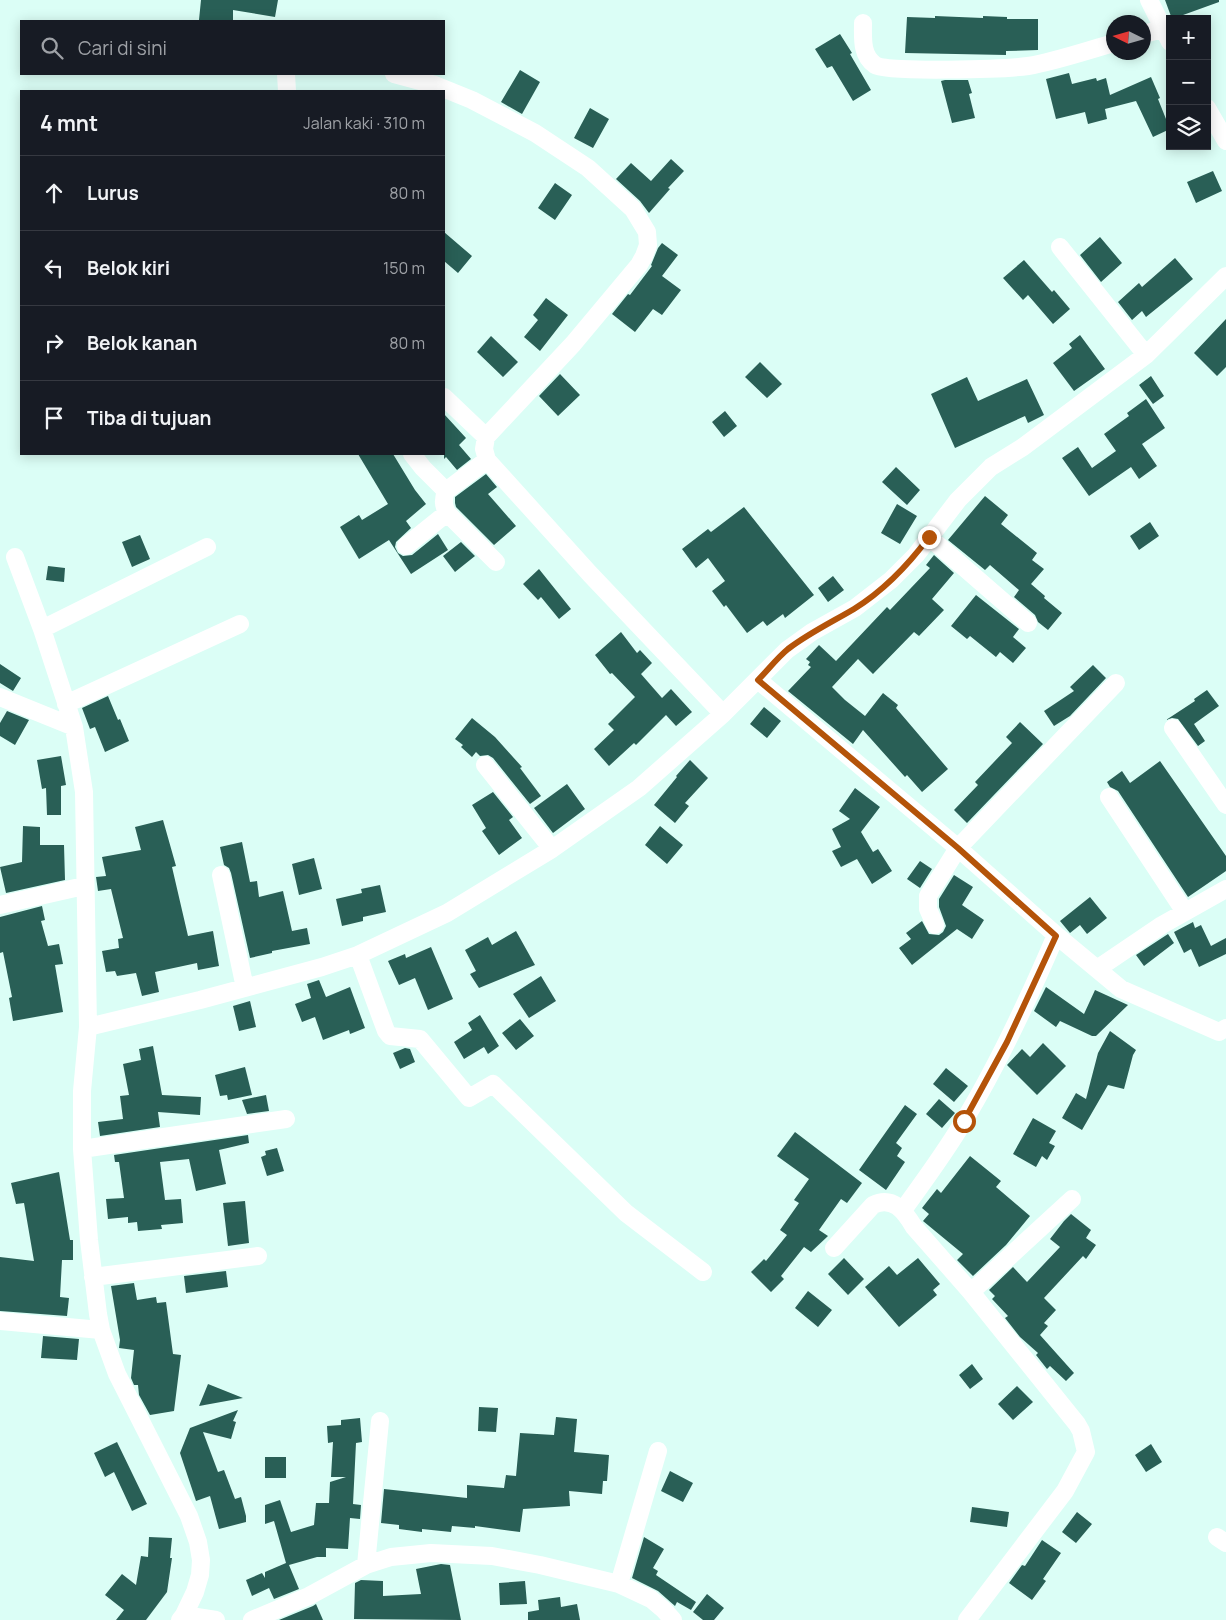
<!DOCTYPE html>
<html lang="id">
<meta charset="utf-8">
<style>
body{margin:0;font-family:Manrope,sans-serif;background:#242831;color:#f1f3f6}
.controls{position:absolute;right:15px;top:15px;display:grid;overflow:hidden;border-radius:0px;box-shadow:0 2px 12px #0003}
.controls button{width:45px;height:45px;display:grid;place-items:center;padding:0;border:0;border-bottom:1px solid #363941;background:#171b24;color:#f1f3f6;font:25px sans-serif}
.compass{position:absolute;left:1106px;top:15px;width:45px;height:45px;border-radius:50%;background:#171b24;box-shadow:0 2px 12px #0003;rotate:275deg}
.stop{position:absolute;width:15px;height:15px;margin:-11px;border:4px solid #b45309;border-radius:50%;background:#fff}
.stop.end{background:#b45309;border-color:#fff;box-shadow:0 1px 5px #0008}
.list{margin:0;padding:0;list-style:none}
h2{display:flex;justify-content:space-between;align-items:center;height:65px;margin:0;padding:0 20px;font-size:21px}
h2 small{font-size:16px;font-weight:400;color:#9ea1a6}
.list li{display:grid;grid-template-columns:32px 1fr auto;gap:15px;align-items:center;box-sizing:border-box;height:75px;padding:0 20px;border-top:1px solid #363941}
.list b{display:block;font-size:19px;white-space:nowrap}
.list em{font-size:16px;font-style:normal;color:#9ea1a6}
.icon{flex:none;width:28px;height:28px;fill:none;stroke:currentColor;stroke-width:2;stroke-linecap:round;stroke-linejoin:round}
.map{position:relative;flex:none;width:1226px;height:1620px;overflow:hidden}
.search{position:absolute;background:#171b24;box-shadow:0 2px 12px #0003;left:20px;top:20px;width:425px;height:55px;display:flex;align-items:center;gap:12px;box-sizing:border-box;padding:0 18px;border-radius:0px;color:#9ea1a6;font-size:19px}
.panel{position:absolute;background:#171b24;box-shadow:0 2px 12px #0003;left:20px;top:90px;width:425px;height:365px;border-radius:0px}
.map>svg:first-child{display:block}
.building{fill:#295f56}
.lines{fill:none;stroke-linecap:round;stroke-linejoin:round}
.minor{stroke:#fff;stroke-width:18}
.route{stroke:#b45309;stroke-width:6}
</style>
<div class="map">
<svg width="1226" height="1620" viewBox="0 0 1226 1620">
<rect width="100%" height="100%" fill="#dbfef6"/>
<!-- building -->
<path class="building" d="M201,0h77l-3,17 -42,-7v11l-34,-1z
M1165,0h54v2l-47,17z
M935,16l48,2v-2l24,1v2h31v31l-32,1v4l-101,-2 2,-36 28,1z
M840,34l12,19 -2,1 21,36 -18,11 -21,-35 -5,2 -12,-19z
M520,70l20,12 -18,32 -21,-12z
M1069,73l3,11 24,-6 1,3 9,-3 4,17 41,-18 9,21 -2,1 12,30 -17,8 -17,-36 -31,8 2,10 -19,5 -3,-12 -29,7 -10,-40z
M945,80h23l4,13 -3,1 6,24 -23,5 -11,-42z
M590,108l19,11 -16,29 -19,-10z
M671,159l13,12 -16,17 2,1 -21,24 -9,-12 -24,-22 15,-16 20,18z
M1213,171l9,20 -26,12 -9,-21z
M555,183l17,12 -17,25 -17,-12z
M444,232l28,24 -14,17 -14,-12z
M1100,237l22,26 -21,19 -21,-27z
M662,243l16,12 -16,21 19,14 -19,25 -9,-6 -18,23 -23,-18 16,-20 2,1 22,-29 -1,-1 7,-17z
M1175,258l18,21 -47,38 -4,-6 -10,9 -14,-18 21,-19 3,4z
M1024,260l28,32 2,-2 16,19 -17,15 -25,-29 -5,5 -20,-22z
M546,298l22,17 -28,36 -16,-14 14,-17 -5,-5z
M1226,319v48l-9,9 -23,-23z
M1080,335l25,34 -31,22 -21,-28 19,-15 -3,-4z
M491,336l27,26 -15,15 -26,-25z
M760,362l22,22 -15,14 -22,-21z
M560,374l20,21 -22,21 -19,-20z
M1151,376l13,20 -11,8 -14,-19z
M967,377l11,24 49,-22 17,36 -16,8 -3,-7 -70,32 -24,-54z
M1146,399l19,29 -23,16 15,22 -18,13 -8,-12 -42,29 -27,-38 16,-11 14,21 24,-17 -12,-17 25,-18 -2,-3z
M725,411l12,15 -13,11 -12,-15z
M444,414l22,24 -7,7 12,14 -14,11 -11,-13 -2,2z
M358,454h35l22,36 11,14 -20,17 5,7 -15,14 -1,5 3,6 5,3 9,-1 26,-21 10,16 -37,24 -22,-34 -30,19 -19,-32 19,-12 3,5 26,-16z
M896,467l24,23 -13,15 -25,-23z
M486,474l11,13 -9,7 28,32 -22,19 -38,-38 -1,-4v-6z
M985,496l23,19 -7,9 36,29 -5,7 12,9 -13,15 14,12 -1,2 18,15 -14,17 -10,-8 -3,-7 -21,-18 5,-7 -29,-25 -5,5 -37,-30z
M897,504l20,12 -17,28 -19,-11z
M744,507l70,88 -29,23 -2,-4 -16,12 -4,-5 -16,12 -21,-28 -2,2 -12,-16 13,-10 -17,-23 -12,10 -14,-19 26,-20 3,3z
M1150,522l9,14 -20,14 -9,-14z
M140,535l10,24 -18,8 -10,-25z
M461,542l14,14 -20,16 -12,-16z
M934,555l20,18 -22,26 12,11 -25,26 -5,-4 -41,42 -15,-15 -26,28 13,13 20,16 18,-23 15,12 -2,3 52,61 -26,23 -15,-17 -2,2 -42,-47 -10,14 -65,-53 23,-24 -3,-2 2,-3 -4,-3 13,-14 17,16 51,-54 3,3 40,-42 -4,-3z
M48,566l17,2 -1,14 -18,-2z
M539,569l32,40 -12,10 -18,-22 -3,3 -15,-16z
M833,576l11,14 -16,12 -10,-14z
M976,595l43,34 -6,8 13,11 -13,15 -13,-11 -4,5 -26,-21 -3,3 -16,-13z
M621,632l16,21 3,-3 12,13 -11,11 21,24 9,-9 21,23 -16,14 -10,-11 -30,30 -2,-2 -25,23 -15,-17 20,-19 -6,-6 27,-27 -23,-24 -2,1 -15,-19z
M0,664l21,14 -8,13 -13,-8z
M1093,665l13,13 -36,38 -16,10 -10,-15 30,-20 -4,-4z
M1207,690l12,16 -25,18 11,17 -7,5 -20,-27 -6,-1 -6,2 29,-19 -1,-2z
M108,696l10,24 2,-1 9,22 -24,11 -10,-25 -5,2 -8,-21z
M764,707l17,14 -14,17 -17,-14z
M7,711l22,9 -14,25 -15,-9v-13z
M472,718l23,19 27,30 -2,1 21,28 -11,8 -37,-46 -5,-3 -8,1 -4,-4 -4,5 -11,-10 2,-2 -8,-6z
M1020,722l23,22 -76,79 -13,-13 24,-25 -3,-3 37,-39 -6,-6z
M61,756l5,29 -5,1v29h-14l-1,-27 -4,1 -5,-29z
M690,760l18,18 -23,25 4,3 -14,17 -21,-18 23,-28 -1,-1z
M1160,761l66,95v15l-38,26 -70,-106 -8,-4 -3,-5 15,-11 8,12z
M567,784l18,25 -32,24 -19,-25z
M855,788l25,19 -19,25 12,20 5,-3 14,22 -20,13 -15,-25 -16,8 -9,-16 9,-4 -9,-18 18,-10 -11,-8z
M493,792l20,25 -4,3 13,18 -23,17 -17,-24 4,-3 -14,-23z
M163,820l13,46 -4,1 16,69 25,-5 6,35 -21,4 -1,-7 -42,9 4,20 -17,4 -6,-23 -19,3 -2,-5 -9,1 -4,-21 17,-3 -1,-9 5,-1 -12,-49 -13,2 -2,-14 10,-1 -4,-19 39,-7 -6,-23z
M23,826l17,1v18h24l1,35 -59,13 -6,-26 22,-5z
M660,826l23,19 -16,19 -22,-19z
M242,842l8,40 7,-1 2,16 24,-6 9,40 15,-3 3,16 -38,7v2l-22,5 -19,-85 -2,-5 -5,-3 -4,-18z
M314,858l8,31 -23,6 -7,-31z
M920,861l12,8 -12,19 -13,-9z
M954,875l19,12 -11,18 22,15 -12,19 -15,-10 -45,36 -13,-17 12,-9 -5,-6 16,-12 7,13 10,1 4,-3 3,-6 -7,-19v-8z
M380,885l6,27 -23,5v4l-21,5 -6,-27 26,-6 -1,-4z
M1090,897l17,21 -20,16 -7,-9 -10,8 -10,-12z
M42,906l3,14 -4,1 7,25 11,-2 4,20 -8,1 8,47 -50,9 -4,-23 3,-1 -9,-45 -3,1v-36z
M1193,922l2,6 6,-3 10,21 15,-8v16l-27,13 -8,-18 -7,4 -10,-21z
M516,931l19,34 -56,23 -9,-14 6,-3 -11,-21 23,-13 4,8z
M1168,934l6,9 -30,23 -8,-11z
M431,947l22,52 -25,11 -13,-32 -16,7 -11,-24 17,-7 1,4z
M541,976l15,25 -27,17 -16,-24z
M319,980l7,17 24,-10 15,41 -15,6 -1,-4 -26,10 -8,-23 -13,5 -7,-18 16,-6 -4,-14z
M1046,987l38,27 11,-24 33,15 -32,31h-4l-32,-15 -4,6 -22,-16z
M250,1001l6,26 -17,4 -6,-25z
M480,1015l19,31 -11,8 -4,-7 -20,12 -10,-17 18,-12 -4,-7z
M520,1019l14,17 -18,14 -14,-17z
M1110,1031l26,19 -3,5 -9,34 -16,-4 -26,45 -20,-12 14,-25 10,6 12,-46z
M1043,1043l23,23 -29,29 -30,-30 15,-16 8,8z
M153,1046l9,49 39,2 -1,18 -42,-3 2,15 -60,9 -2,-14 25,-3 -3,-23 9,-1 -6,-31 18,-4 -2,-11z
M405,1048l5,1 5,13 -15,7 -7,-16z
M245,1067l7,28 -24,5 -1,-5 -7,1 -5,-21z
M946,1068l22,18 -14,16 -21,-18z
M266,1095l3,16 -22,3 -5,-14z
M939,1099l16,14 -13,15 -16,-14z
M905,1105l12,9 -21,29 6,5 -5,8 8,6 -19,28 -27,-20z
M1033,1118l23,13 -7,12 6,3 -8,14 -5,-4 -6,11 -23,-13z
M795,1132l67,51 -15,20 -6,-4 -22,31 9,6 -17,16 -7,-5 -23,29 3,3 -13,13 -20,-20 13,-13 2,2 21,-26 -7,-5 19,-27 -5,-3 15,-21 -32,-23z
M248,1135l1,8 -30,7 7,34 -30,7 -7,-32 -29,3 5,38 16,-1 2,24 -22,2 1,4 -24,2 -1,-9 -9,1v-6l-20,2 -2,-20 18,-1 -5,-36h-4l-1,-7z
M277,1148l7,23 -17,5 -6,-19 5,-2 -1,-4z
M970,1156l31,25 -5,6 34,29 -24,29 -33,31 -16,-16 6,-6 -40,-33 6,-7 -7,-6 15,-19 4,4z
M59,1172l11,68h3v20h-11l-2,37 9,1 -2,18 -67,-5v-54l34,4 -10,-58 -8,1 -5,-21z
M245,1201l4,42 -21,3 -5,-43z
M1071,1214l20,16 -5,8 10,7 -10,14 -3,-3 -39,42 12,12 -12,13 4,3 -8,9 34,38 -8,8 -16,-15 -3,3 -11,-14 2,-2 -18,-16 -15,-19 3,-2 -16,-17 3,-3 -6,-6 24,-23 14,15 33,-35 -10,-8 14,-18z
M844,1258l20,21 -16,16 -20,-21z
M918,1258l22,26 -7,6 4,5 -38,32 -34,-40 24,-21 8,9z
M226,1271l2,16 -42,6 -2,-17z
M134,1283l3,17 19,-3 1,6 9,-1 7,52 8,1 -7,56 -24,4 -11,-20 -1,-10h-4l-3,-7 3,-28 -15,-2 1,-8 -9,-54z
M808,1291l24,19 -14,17 -23,-19z
M43,1336l36,3 -2,21 -36,-2z
M972,1364l11,15 -13,10 -11,-14z
M208,1384l35,14 -44,8z
M1017,1386l16,16 -20,18 -15,-16z
M479,1407l19,1 -2,24 -18,-1z
M238,1410l-5,11 3,1 -5,17 -28,-7 15,40 6,-2 11,29 6,-2 5,19v6l-27,7 -9,-33 -14,5 -16,-48 10,-25z
M556,1417l21,2 -3,33 35,3 -2,26h-4l-1,13 -33,-3 1,15 -47,3 -3,23 -45,-6v2l-23,-2 -1,6 -29,-3v3l-23,-3v-4l-18,-2 3,-34 83,9v-13l37,3 2,-13 10,1 4,-43 34,2z
M360,1418l2,24 -6,1 -3,61 8,1 -1,14 -10,-1 -2,31 -22,-1v9h-9l-28,8 10,24 -25,10 -5,-11 -17,8 -6,-16 16,-7 3,5v-6l21,-9 -12,-42 -9,3v-19l15,-5 11,32 23,-7 2,-22h13l1,-21 16,-5h-15l2,-35 -5,1 -1,-17 14,-1v-5z
M117,1442l30,62 -15,7 -18,-39 -9,5 -11,-24z
M1151,1444l11,18 -16,10 -11,-17z
M265,1457h21v21h-21z
M670,1471l23,12 -10,19 -22,-11z
M972,1507l37,5 -2,15 -37,-5z
M1077,1512l15,12 -16,19 -14,-11z
M149,1537l23,1 -2,20h2l-5,34 -21,28h-30l8,-10 -19,-15 17,-21 14,11 5,-29 7,1z
M644,1537l20,12 -11,19 5,3 -2,4 40,27 -5,8 -14,-8 -2,4 -17,-15 -26,-13z
M1042,1540l19,13 -18,26 3,2 -14,19 -23,-17 13,-18 3,1z
M441,1564l9,1 11,55 -107,-1 1,-36 6,-3 22,1v15l38,-2 -5,-25z
M525,1581l2,23 -27,1 -1,-22z
M707,1594l17,14 -10,12h-11l-10,-8z
M560,1597l1,10 16,-3 3,16h-52v-8l11,-2 -1,-10z
M316,1604l7,16h-44l34,-14z"/>
<g class="lines">
<!-- minor -->
<path class="minor" d="M1149,0l21,42
M863,23c0,15 -2,32 12,42 12,8 133,4 153,1 29,-5 57,-15 86,-23
M1144,34l18,-5
M286,74l1,17
M394,74l41,11 37,15 63,33 53,35 45,41 14,23 1,13 -4,11 -5,9 -66,79 -87,93 -2,12 3,11 103,114 133,140
M1207,108l19,33
M1060,247l86,108
M444,397l42,40
M412,454l11,14 23,23 41,-31
M446,491c-3,9 -3,13 1,22l49,49
M929,537l99,86
M406,546l41,-33
M15,557l27,72 32,98 10,65 4,235 -6,64v58l7,91 9,74 3,16 16,44 72,142 9,26 3,18 -1,15 -5,17 -11,23 -4,5
M42,629l165,-82
M758,680l200,168 98,87c-27,63 -56,126 -91,184 -18,31 -41,62 -62,91
M0,697l74,30
M66,704l174,-80
M1173,728l53,77
M485,765l67,84
M1109,797l76,115
M221,875l24,113
M0,905l84,-19
M935,925l-7,-16v-13l30,-48 158,-165
M1056,935l65,54 98,43 7,-4
M358,955l28,76 4,5 30,3 49,59 24,-14 133,129 77,59
M1097,969l65,-44 64,-36
M88,1027l112,-27 122,-33 36,-12 89,-42 105,-64 87,-61 84,-74 64,-64 25,-18 43,-24 36,-28 25,-25 42,-55 33,-33 32,-20 123,-92 80,-79
M82,1149l204,-30
M834,1248l39,-43c20,-10 32,7 41,22l57,65 106,132 4,7 5,21 -21,39 -98,129
M93,1277l165,-21
M971,1292l101,-93
M0,1321l101,9
M1217,1537l9,6
M366,1565l14,-144
M619,1584l39,-133
M184,1615l32,5
M252,1620l57,-24 57,-31 25,-8 40,-4 61,3 48,9 79,19 32,15 13,11 9,10"/>
</g>
<g class="lines">
<!-- route -->
<path class="route" d="M929,537c-20,27 -46,54 -75,72 -22,13 -45,24 -66,40 -11,9 -20,21 -30,31l200,168 98,88 -49,106 -43,79"/>
</g>
</svg>
<div class="controls">
<button>+</button>
<button>−</button>
<button><svg class="icon" aria-label="layers" viewBox="0 0 24 24"><path d="M12 4l9 5-9 5-9-5zM3 14l9 5 9-5"/></svg></button>
</div>
<svg class="compass" viewBox="-18 -18 36 36"><path d="M0-13l5 13h-10z" fill="#e53935"/><path d="M0 13l5-13h-10z" fill="#9ea1a6"/></svg>
<div class="stop" style="left:964px;top:1121px"></div>
<div class="stop end" style="left:929px;top:537px"></div>
<div class="search"><svg class="icon" aria-label="search" viewBox="0 0 24 24"><circle cx="10" cy="10" r="6"/><path d="M15 15l6 6"/></svg>Cari di sini</div>
<section class="panel">
<h2>4 mnt<small>Jalan kaki · 310 m</small></h2>
<ul class="list">
<li><svg class="icon" aria-label="ahead" viewBox="0 0 24 24"><path d="M12 20V5M6 11l6-6 6 6"/></svg><div><b>Lurus</b></div><em>80 m</em></li>
<li><svg class="icon" aria-label="left" viewBox="0 0 24 24"><path d="M17 20v-9H6M10 6l-5 5 5 5"/></svg><div><b>Belok kiri</b></div><em>150 m</em></li>
<li><svg class="icon" aria-label="right" viewBox="0 0 24 24"><path d="M7 20v-9h11M14 6l5 5-5 5"/></svg><div><b>Belok kanan</b></div><em>80 m</em></li>
<li><svg class="icon" aria-label="arrive" viewBox="0 0 24 24"><path d="M6 21V4h12l-3 4 3 4H6"/></svg><div><b>Tiba di tujuan</b></div></li>
</ul>
</section>
</div>
